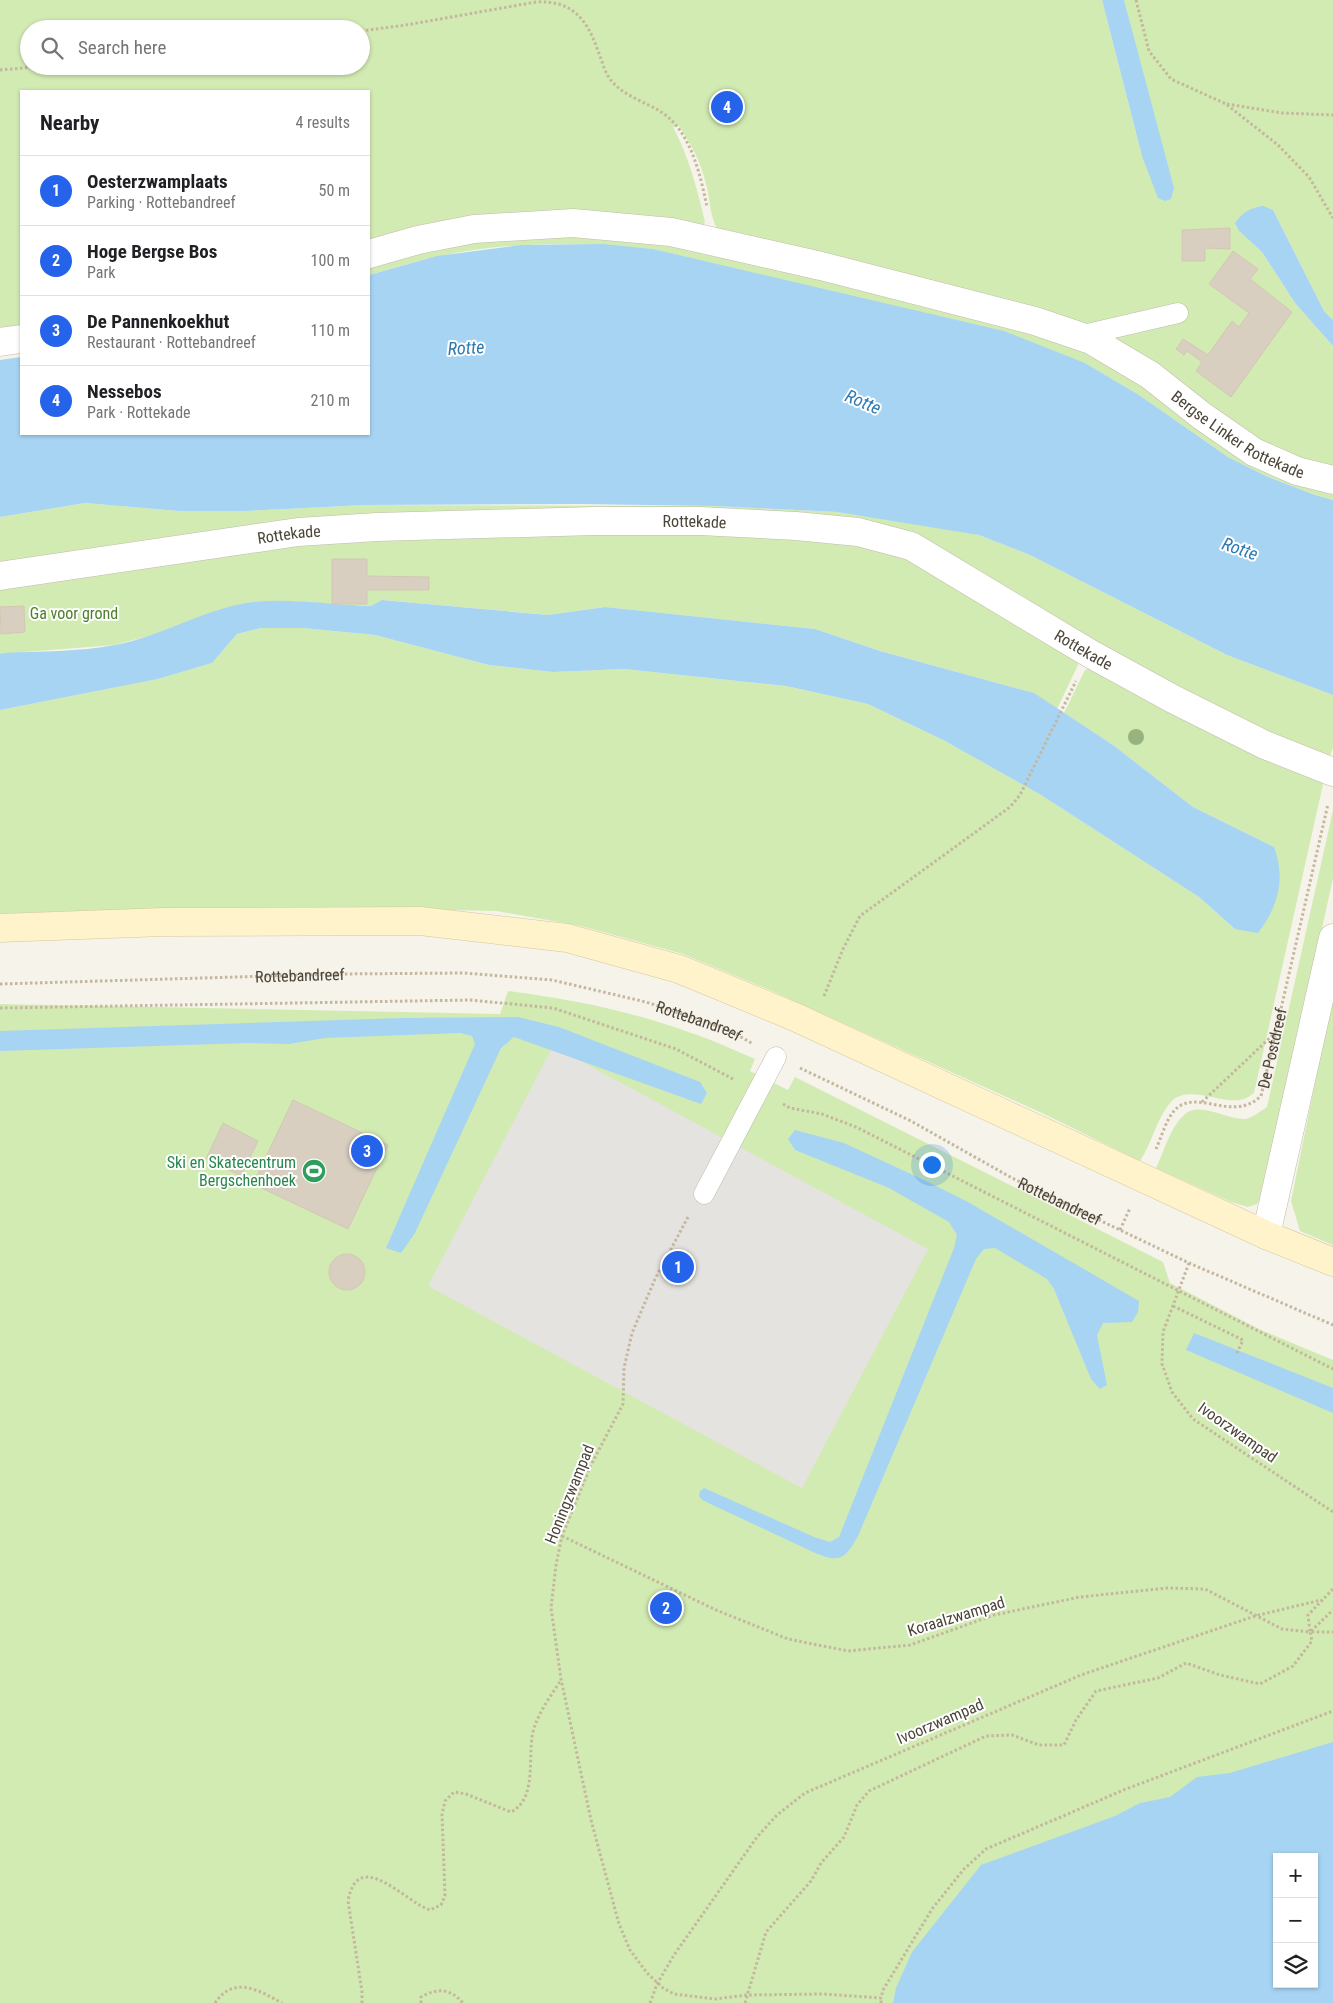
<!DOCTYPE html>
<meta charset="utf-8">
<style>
body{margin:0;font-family:"Roboto Condensed",sans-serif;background:#f2f2f2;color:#202124}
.controls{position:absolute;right:15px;bottom:15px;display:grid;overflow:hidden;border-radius:0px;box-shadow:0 1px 4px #0004}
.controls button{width:45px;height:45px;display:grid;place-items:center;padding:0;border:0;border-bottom:1px solid #e0e0e0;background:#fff;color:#202124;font:25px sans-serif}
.you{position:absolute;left:931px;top:1164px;width:18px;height:18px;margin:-12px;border:4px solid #fff;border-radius:50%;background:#1a73e8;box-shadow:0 0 0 8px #1a73e833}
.badge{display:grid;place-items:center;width:32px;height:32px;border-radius:50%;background:#2563eb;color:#fff;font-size:16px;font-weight:700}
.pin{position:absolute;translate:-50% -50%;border:2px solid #fff;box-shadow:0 1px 5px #0006}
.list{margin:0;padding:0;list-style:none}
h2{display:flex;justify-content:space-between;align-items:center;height:65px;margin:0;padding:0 20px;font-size:21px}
h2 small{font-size:16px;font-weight:400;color:#757577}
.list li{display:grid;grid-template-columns:32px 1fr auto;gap:15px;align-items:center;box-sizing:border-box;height:70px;padding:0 20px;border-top:1px solid #e0e0e0}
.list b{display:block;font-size:19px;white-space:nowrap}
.list p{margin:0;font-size:16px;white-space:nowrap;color:#757577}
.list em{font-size:16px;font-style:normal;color:#757577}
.icon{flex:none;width:28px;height:28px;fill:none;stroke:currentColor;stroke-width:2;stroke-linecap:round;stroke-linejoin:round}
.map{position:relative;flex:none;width:1333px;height:2003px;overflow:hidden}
.search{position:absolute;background:#fff;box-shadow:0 1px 4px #0004;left:20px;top:20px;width:350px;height:55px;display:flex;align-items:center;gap:12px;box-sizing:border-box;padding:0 18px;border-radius:28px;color:#757577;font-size:19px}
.panel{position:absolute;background:#fff;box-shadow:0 1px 4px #0004;left:20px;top:90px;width:350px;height:345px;border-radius:0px}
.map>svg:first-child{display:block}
.green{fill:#d2ebb3;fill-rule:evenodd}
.parking{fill:#e5e3df}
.water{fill:#a7d4f3;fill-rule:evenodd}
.building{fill:#d8cfc0;stroke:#d3c7b3}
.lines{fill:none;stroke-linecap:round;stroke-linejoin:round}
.lane-casing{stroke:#c2bbad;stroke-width:21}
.street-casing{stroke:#c2bbad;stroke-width:29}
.secondary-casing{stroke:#d7c79a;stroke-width:29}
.path{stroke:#c4b79e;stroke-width:3;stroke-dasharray:2.5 2.5;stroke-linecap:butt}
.lane{stroke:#fff;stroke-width:20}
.street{stroke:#fff;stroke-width:28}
.secondary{stroke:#fff3cc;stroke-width:28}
.tree{fill:#97b480}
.labels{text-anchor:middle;stroke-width:4;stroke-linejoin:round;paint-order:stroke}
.street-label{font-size:16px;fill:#4b4438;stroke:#fff}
.park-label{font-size:16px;fill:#4a8028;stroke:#fff}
.leisure-label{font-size:16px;fill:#27864d;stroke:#fff;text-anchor:end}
.water-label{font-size:18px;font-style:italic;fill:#2b7ab3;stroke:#fff}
</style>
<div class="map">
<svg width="1333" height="2003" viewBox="0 0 1333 2003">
<rect width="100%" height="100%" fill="#f6f3eb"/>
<!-- green -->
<path class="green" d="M0,0h1102l40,156 -1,-86 -17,-70h209v320l-9,-9 -51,-101 -34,21 23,21 33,51 38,43v123l-58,-16 -187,-126 -127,-39 -209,-50 -30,-2c-13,-16 -11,-34 -16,-52 -5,-22 -15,-40 -27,-58l-6,1c16,30 24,62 32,95l-3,7 -31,-3 -302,20v-155h-348v240l-21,3zM29,29h332v37h-332z
M564,232l108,9 407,106 254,143v10l-18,-5 -47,-18 -40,-20 -89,-62 -54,-32 -432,-114c-71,-7 -146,-8 -217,8 -23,5 -45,12 -67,18v-12l66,-16z
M85,503l94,8h67l119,-6 349,1 123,6 111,16 31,7 51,20 197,100 106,40v53l-4,10 -40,-16 -162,-78 -200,-122 -249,-30 -678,56v-51z
M578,529l275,10 56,15 168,104 1,7 -21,44 -23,-16 -154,-42 -65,-22 -210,-22 -57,8 -165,-15 -11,6 -85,-5 -40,2 -24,6 -70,26 -39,10 -114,9v-71l280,-41z
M261,628h42l72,7 114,30 64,7 71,-3 162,17 82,18 77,37 96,54 158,102 36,32 39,-82 -81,-40 -80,-62 -49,-32 21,-43 8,-3 231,113 -70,313c-3,2 -7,5 -10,6 -21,7 -57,-17 -74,4 -14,17 -18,40 -30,58l-96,-47 -272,-123 -89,-37 -102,-28 -85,-15 -100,-2 -396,8v-207l158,-31 54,-16 25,-29z
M1333,810v68l-67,308 -9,18 -9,3 -17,-5 -75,-34c8,-16 14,-40 27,-52 15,-16 42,3 60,3 9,0 17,-8 24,-12z
M508,991c62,8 124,20 183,42 22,7 43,17 64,26l-5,12 38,19 7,-13 368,185 7,21 91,47 72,30v643h-1333v-999l500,10zM1277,1857h37v127h-37z
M1333,995v250l-33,-14 -9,-30z"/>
<!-- parking -->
<path class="parking" d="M553,1046l375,203 -126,239 -374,-202z"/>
<!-- water -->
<path class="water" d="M1102,0h22l50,188 -3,11 -6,2 -7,-3 -16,-42z
M1263,206l10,4 51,101 9,9v26l-38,-43 -33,-51 -23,-21 -4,-8c8,-11 15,-15 28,-17z
M603,244l50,5 351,82 81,32 54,32 89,62 40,20 47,18 18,5v195l-106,-40 -197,-100 -51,-20 -142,-23 -123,-6 -133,-2 -216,1 -119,6h-67l-94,-8 -85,14v-157l21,-3v77h348v-159l68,-19 84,-11z
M382,600l166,15 57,-8 210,22 65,22 154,42 79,52 80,62 81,40c12,32 4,60 -16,86l-23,-4 -36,-32 -158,-102 -96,-54 -77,-37 -82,-18 -162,-17 -71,3 -64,-7 -114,-30 -72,-7h-42l-24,6 -25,29 -54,16 -158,31v-56l4,-1c36,-2 75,-1 111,-8 45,-8 85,-34 131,-42 40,-6 84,2 125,3z
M518,1017l41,10 141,55 7,11 -6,11 -187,-67 -13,11 -86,185 -14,20 -15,-5 89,-204 -3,-8 -12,-3 -135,5 -36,6 -41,-1 -248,8v-20l404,-13z
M795,1130l49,13 84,39 40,20 171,99 -1,11 -6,10 -29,1 -6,12 10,50 -7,4 -9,-10 -37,-90 -7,-10 -52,-31 -11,1 -8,10 -118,277c-14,25 -19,27 -45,16l-111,-52 -3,-4 1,-5 4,-3 110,49 16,5 9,-5 115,-289 3,-13 -8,-13 -60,-34 -94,-38 -7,-11z
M1194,1333l139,55v25l-147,-63z
M1333,1742v261h-440l3,-15 16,-36 69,-87 134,-49 25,-13 30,-6 27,-20 33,-4zM1277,1857h37v127h-37z"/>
<!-- building -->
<path class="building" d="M1230,228v21l-25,-1v13h-23v-31z
M1233,251l25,18 -8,10 42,33 -61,85 -35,-26 6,-9 -15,-11 -3,4 -8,-6 7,-10 25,16 24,-34 7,6 10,-14 -40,-29z
M332,559h35v17l62,1v13h-62v14h-35z
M24,606l1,26 -24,2 -1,-27z
M293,1100l95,45 -40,84 -95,-45z
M223,1123l35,18 -17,35 -35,-17z
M329 1272a18 18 0 1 1 36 0a18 18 0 1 1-36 0Z"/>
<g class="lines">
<!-- lane casing -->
<g class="lane-casing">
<path id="lane" d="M1079,336l99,-23
M704,1194l72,-137"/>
</g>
<!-- street casing -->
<g class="street-casing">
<g id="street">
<path id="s4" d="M369,254l49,-14 56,-11 99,-6 98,9 150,34 214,55 56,19 59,35 52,41 52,36 43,19 36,9"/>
<path d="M0,342l21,-3"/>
<path id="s5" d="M0,576l298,-44 79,-5 218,-6h105l96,5 62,6 53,14 178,107 84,46 92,46 68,27"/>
<path d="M1266,1235l67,-297"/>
</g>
</g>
<!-- secondary casing -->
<g class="secondary-casing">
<path id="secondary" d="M0,928l164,-6 256,-1 147,17 112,31 116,48 471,218 67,27"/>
</g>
<!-- path -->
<g class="path">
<path d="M1136,0l13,51 22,28 55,25 52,41 31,32 24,41"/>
<path d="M361,31l45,-6 130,-23c36,-2 51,17 62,49 4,9 6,20 12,28 11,15 32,22 48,31 32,18 42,63 49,97"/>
<path d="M0,70l46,-4"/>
<path d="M1227,104l55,9 51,2"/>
<path id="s1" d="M0,984l338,-10 126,-1 88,7 94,22 81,27 26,15"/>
<path d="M824,996l19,-47 17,-33 150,-109 10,-12 56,-114"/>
<path d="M0,1008l470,-8 83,8 123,41 57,30"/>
<path id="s2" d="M800,1068l111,53 101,57 108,52 69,33 144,62"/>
<path d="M1202,1102l73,-69"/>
<path d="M783,1104l7,4 32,6 34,13 477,242"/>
<path id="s3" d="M1156,1149c5,-11 10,-29 18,-38 22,-25 58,13 87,-15l67,-292"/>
<path d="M688,1217l-33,62 -23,54 -8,35 -1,36 -32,61 -29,71 -6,29 -5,43 10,71 30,141 28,104 11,26 17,23 16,15 11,6 41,5 32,-4 76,-1 58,4 2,-8 49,-81 32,-40 22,-20 140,-60 207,-78"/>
<path d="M1120,1230l10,-22"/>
<path d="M1189,1263l-26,69 -1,32 10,28 21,27 140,93"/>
<path d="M1173,1306l70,34 -6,13"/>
<path d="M562,1536l154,74 72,29 60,12 62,-6 84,-30 86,-18 88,-9 37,1 77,40 28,3"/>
<path d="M1333,1589l-25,26 2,17h23"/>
<path d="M1311,1631l22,-21"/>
<path d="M215,2003c19,-28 43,-13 67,0"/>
<path d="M362,2003v-11l-14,-91c10,-55 57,1 82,9l11,-5 4,-9 -3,-82 3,-13 9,-9 12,2 45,18c29,-15 14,-61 24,-87 6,-16 17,-31 26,-45"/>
<path d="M421,2003v-6c16,-9 29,-9 42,6"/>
<path d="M650,2003l7,-19 17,-29 83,-118 20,-22 28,-22 276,-118 174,-59 66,-16"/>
<path d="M745,2003l21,-71 45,-51 10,-18 23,-26 13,-32 12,-14 117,-55 26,-1 27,10h25l12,-25 20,-29 62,-13 28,-15 34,12 40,9 33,-18 19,-25 -2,-9"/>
<path d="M881,2003v-5"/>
</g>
<!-- lane -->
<use href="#lane" class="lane"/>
<!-- street -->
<use href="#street" class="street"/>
<!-- secondary -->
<use href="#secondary" class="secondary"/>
</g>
<!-- trees -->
<circle class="tree" cx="1136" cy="737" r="8"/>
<!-- icons -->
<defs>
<g id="stadium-disc" transform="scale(1.25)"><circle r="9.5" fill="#2e9e5b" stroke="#fff"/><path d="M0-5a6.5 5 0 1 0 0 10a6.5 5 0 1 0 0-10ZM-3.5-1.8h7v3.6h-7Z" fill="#fff"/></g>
</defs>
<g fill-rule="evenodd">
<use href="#stadium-disc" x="314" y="1171"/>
</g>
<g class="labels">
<!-- street labels -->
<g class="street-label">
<text dy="6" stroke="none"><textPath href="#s4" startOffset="915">Bergse Linker Rottekade</textPath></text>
<text dy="6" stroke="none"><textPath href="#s5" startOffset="698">Rottekade</textPath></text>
<text dy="6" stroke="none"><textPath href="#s5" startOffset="292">Rottekade</textPath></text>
<text dy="6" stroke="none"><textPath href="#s5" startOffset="1118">Rottekade</textPath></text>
<text dy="6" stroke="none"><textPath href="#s1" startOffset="300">Rottebandreef</textPath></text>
<text dy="6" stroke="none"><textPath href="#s1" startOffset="705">Rottebandreef</textPath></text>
<text dy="6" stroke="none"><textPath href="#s3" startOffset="184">De Postdreef</textPath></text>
<text dy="6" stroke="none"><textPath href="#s2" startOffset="292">Rottebandreef</textPath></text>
<text transform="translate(1238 1432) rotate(35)" y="6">Ivoorzwampad</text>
<text transform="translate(569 1494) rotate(-68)" y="6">Honingzwampad</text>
<text transform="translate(956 1616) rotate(-17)" y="6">Koraalzwampad</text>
<text transform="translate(940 1721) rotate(-23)" y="6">Ivoorzwampad</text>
</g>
<!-- park labels -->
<g class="park-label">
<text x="74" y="619">Ga voor grond</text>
</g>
<!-- leisure labels -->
<g class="leisure-label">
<text x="296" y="1168">Ski en Skatecentrum<tspan x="296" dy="18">Bergschenhoek</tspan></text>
</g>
<!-- water labels -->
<g class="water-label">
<text transform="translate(466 348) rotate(-3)" y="6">Rotte</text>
<text transform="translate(863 402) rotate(23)" y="6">Rotte</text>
<text transform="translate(1240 549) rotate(19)" y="6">Rotte</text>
</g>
</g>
</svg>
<div class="controls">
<button>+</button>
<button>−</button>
<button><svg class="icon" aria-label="layers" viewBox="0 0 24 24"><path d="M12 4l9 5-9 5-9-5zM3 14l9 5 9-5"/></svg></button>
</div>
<div class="you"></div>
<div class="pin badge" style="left:678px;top:1267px">1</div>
<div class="pin badge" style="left:666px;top:1608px">2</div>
<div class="pin badge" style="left:367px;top:1151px">3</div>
<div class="pin badge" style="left:727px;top:107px">4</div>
<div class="search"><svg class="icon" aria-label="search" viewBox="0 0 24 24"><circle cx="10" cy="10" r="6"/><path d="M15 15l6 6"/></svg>Search here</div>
<section class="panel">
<h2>Nearby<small>4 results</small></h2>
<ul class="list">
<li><span class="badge">1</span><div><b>Oesterzwamplaats</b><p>Parking · Rottebandreef</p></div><em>50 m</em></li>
<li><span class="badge">2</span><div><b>Hoge Bergse Bos</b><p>Park</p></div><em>100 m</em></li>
<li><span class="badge">3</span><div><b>De Pannenkoekhut</b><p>Restaurant · Rottebandreef</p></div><em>110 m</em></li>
<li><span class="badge">4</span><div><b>Nessebos</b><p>Park · Rottekade</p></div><em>210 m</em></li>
</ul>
</section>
</div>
